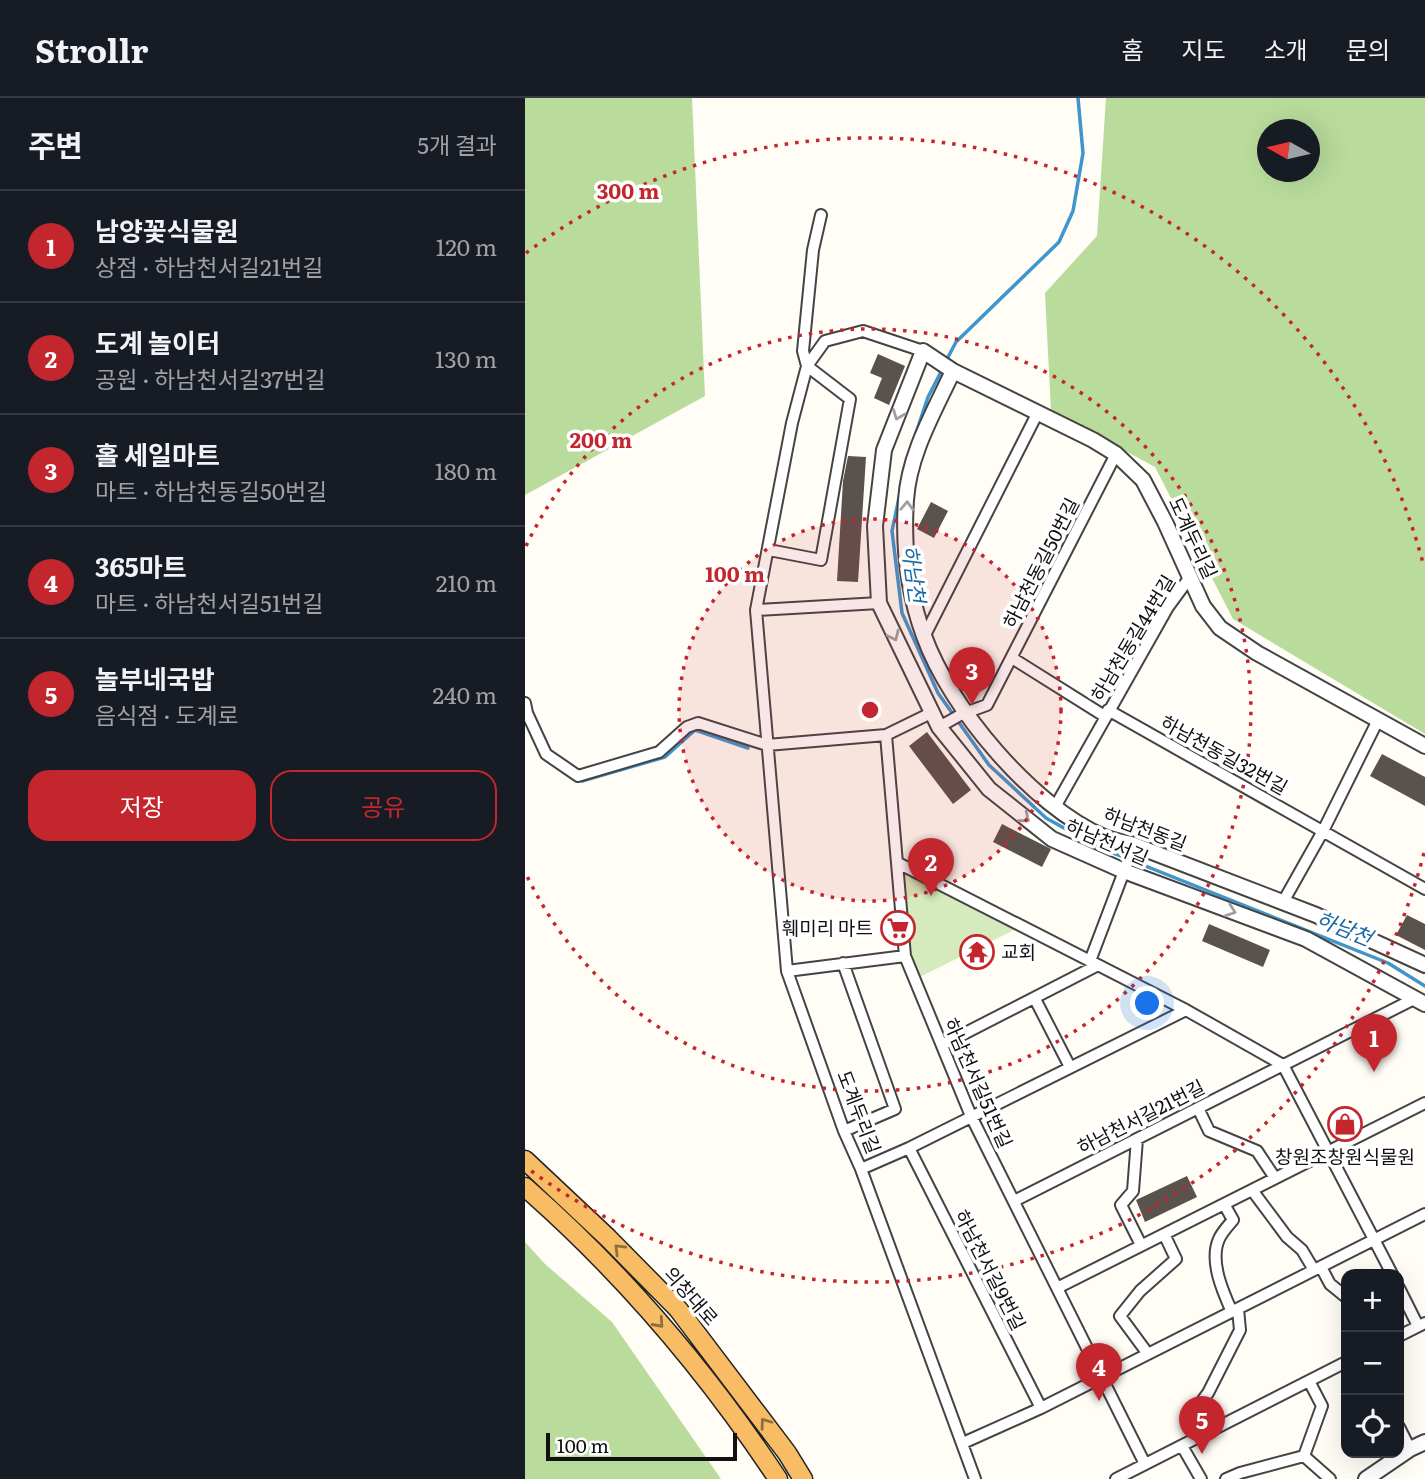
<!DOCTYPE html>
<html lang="ko">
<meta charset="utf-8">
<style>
body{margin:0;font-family:Literata,"Noto Sans KR",serif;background:#242831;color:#f1f3f6}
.controls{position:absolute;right:21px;bottom:21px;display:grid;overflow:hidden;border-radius:14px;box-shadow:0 7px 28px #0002}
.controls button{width:63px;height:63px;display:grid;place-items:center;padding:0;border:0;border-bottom:2px solid #363941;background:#171b24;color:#f1f3f6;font:35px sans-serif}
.compass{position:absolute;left:732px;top:21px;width:63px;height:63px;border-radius:50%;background:#171b24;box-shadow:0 7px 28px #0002;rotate:278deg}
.scale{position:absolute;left:21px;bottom:18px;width:191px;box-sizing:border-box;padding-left:7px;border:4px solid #111;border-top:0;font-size:19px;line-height:24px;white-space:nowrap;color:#111;-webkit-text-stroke:5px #fff;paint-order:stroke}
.you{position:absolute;left:623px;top:906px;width:24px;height:24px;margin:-18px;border:5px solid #fff;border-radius:50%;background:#1a73e8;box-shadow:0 0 0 10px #1a73e833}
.badge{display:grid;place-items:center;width:46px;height:46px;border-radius:50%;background:#c4262e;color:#fff;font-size:23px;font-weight:700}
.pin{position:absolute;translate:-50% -58px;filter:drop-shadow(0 2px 4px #0008)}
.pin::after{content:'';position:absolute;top:37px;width:24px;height:21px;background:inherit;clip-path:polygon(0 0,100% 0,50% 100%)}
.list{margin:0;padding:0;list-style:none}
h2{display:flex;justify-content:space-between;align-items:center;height:91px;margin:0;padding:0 28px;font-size:30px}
h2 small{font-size:23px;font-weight:400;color:#9ea1a6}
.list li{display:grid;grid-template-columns:46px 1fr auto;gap:21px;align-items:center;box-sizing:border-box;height:112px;padding:0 28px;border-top:2px solid #363941}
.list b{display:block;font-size:26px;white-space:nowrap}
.list p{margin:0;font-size:23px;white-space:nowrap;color:#9ea1a6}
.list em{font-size:23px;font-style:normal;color:#9ea1a6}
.actions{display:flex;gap:14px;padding:21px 28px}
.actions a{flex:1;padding:16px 0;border:2px solid #c4262e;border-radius:21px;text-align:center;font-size:24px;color:#c4262e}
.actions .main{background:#c4262e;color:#fff}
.icon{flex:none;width:38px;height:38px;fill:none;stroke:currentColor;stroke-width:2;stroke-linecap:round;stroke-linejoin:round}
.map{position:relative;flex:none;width:900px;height:1381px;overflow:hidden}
header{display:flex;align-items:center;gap:42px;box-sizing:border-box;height:98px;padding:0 35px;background:#171b24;border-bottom:2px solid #363941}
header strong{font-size:33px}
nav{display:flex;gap:38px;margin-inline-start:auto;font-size:24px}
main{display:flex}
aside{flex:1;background:#171b24}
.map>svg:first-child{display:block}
.green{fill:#d5ebbd}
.forest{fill:#b9dc9c;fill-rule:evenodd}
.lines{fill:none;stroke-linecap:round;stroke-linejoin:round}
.stream{stroke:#3f96cf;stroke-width:3.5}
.building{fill:#5a524d}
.minor-casing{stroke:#444;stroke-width:14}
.tertiary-casing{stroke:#444;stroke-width:18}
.trunk-casing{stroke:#222;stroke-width:21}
.minor{stroke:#fff;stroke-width:10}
.tertiary{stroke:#fff;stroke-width:14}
.trunk{stroke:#f7bc64;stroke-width:18}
.oneway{stroke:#a0a0a0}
.oneway2{stroke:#906f3f}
.ring{fill:none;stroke:#c4262e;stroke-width:3.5;stroke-dasharray:3.5 7}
.labels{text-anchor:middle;stroke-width:7;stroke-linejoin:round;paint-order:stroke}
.street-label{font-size:19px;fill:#111;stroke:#fff}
.poi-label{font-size:19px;fill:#111;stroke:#fff;text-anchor:end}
.water-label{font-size:21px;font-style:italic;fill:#1768a6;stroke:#fff}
.centre{fill:#c4262e;stroke:#fff;stroke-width:3.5}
.ring-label{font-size:21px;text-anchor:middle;font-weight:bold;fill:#c4262e;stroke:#fff;stroke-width:7;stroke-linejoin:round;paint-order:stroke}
</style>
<header>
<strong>Strollr</strong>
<nav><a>홈</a><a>지도</a><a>소개</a><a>문의</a></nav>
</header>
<main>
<aside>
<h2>주변<small>5개 결과</small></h2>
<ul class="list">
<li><span class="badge">1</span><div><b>남양꽃식물원</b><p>상점 · 하남천서길21번길</p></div><em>120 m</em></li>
<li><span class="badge">2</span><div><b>도계 놀이터</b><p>공원 · 하남천서길37번길</p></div><em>130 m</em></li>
<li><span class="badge">3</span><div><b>홀 세일마트</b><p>마트 · 하남천동길50번길</p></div><em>180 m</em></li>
<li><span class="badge">4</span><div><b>365마트</b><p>마트 · 하남천서길51번길</p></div><em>210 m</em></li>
<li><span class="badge">5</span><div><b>놀부네국밥</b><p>음식점 · 도계로</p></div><em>240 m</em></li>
</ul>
<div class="actions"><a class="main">저장</a><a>공유</a></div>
</aside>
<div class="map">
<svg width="900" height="1381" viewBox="0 0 900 1381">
<rect width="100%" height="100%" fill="#fffdf5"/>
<!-- green -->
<path class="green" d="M375,768l120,61 -104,52 -10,-24z"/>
<!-- forest -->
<path class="forest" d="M0,0h167l13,298 -180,99z
M581,0h319v636l-192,-115 -78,-152 -104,-56 -6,-118 52,-57zM743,32h42v42h-42z
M0,1144l20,22 67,58 109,157h-196z"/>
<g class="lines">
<!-- stream -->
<path class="stream" d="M421,263l10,-19 103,-100 14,-31 10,-58 -5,-55
M388,344l15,-45 15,-29
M375,395l-8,38 10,82 36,80 51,72 57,53 52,29 290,116 37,23
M57,683l83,-24 30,-27 53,18"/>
</g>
<!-- building -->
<path class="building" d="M353,256l27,12 -16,39 -15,-7 8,-20 -12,-5z
M323,358l18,1 -8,125 -21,-1 6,-100z
M406,404l17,9 -14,27 -17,-9z
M402,634l44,58 -18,14 -44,-58z
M857,656l43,23v29l-55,-30z
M477,726l49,25 -9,18 -49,-25z
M882,817l18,9v26l-29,-15z
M684,826l61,26 -7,17 -61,-26z
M662,1078l10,21 -52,25 -9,-22z"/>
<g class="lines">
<!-- minor casing -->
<g class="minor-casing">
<path id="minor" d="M398,253l-60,-20 -38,10 -18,25 -15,57 -36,187 31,361 57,160 17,38 114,310
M244,452l52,10 29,-161 -43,-33 -4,-15 10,-101 8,-35
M231,512l123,-7
M399,539l113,-223
M487,560l94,59
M0,605l2,10 19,41 32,22 81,-24 28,-25 11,-4 69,22 119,-10
M583,612l317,179
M406,615l-45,22 19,221 66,160 174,348
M414,629l23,-13 25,-9 129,-251
M530,709l113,-200 22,-30
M373,765l288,147 97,55 109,209
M758,804l40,-71 55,-111
M565,863l44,-116
M318,865l52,146 -51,22
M262,873l118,-15
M510,901l35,68
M417,947l156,-80
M673,1010l11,23 48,20 18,27
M612,1041l-4,52 -12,14 20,40
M384,1050l132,260
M336,1071l48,-21 277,-138
M727,1092l35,47 15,13 12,20
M489,1103l402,-203
M699,1106l9,16c-5,6 -11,12 -14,19 -10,22 4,53 13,73
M796,1169l9,17 16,13
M532,1190l368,-185
M874,1190l19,38
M874,1238l26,-13
M623,1256l-28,-38 20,-25 36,-32 -12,-25
M874,1329l11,22
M674,1339l-10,-18 19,-26 32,-63 -2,-21
M438,1345l78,-35 384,-194
M657,1348l19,33
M779,1358l26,23
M591,1381l230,-117
M701,1381l14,-6 64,-17 18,-50 -13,-25"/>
</g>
<!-- tertiary casing -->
<g class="tertiary-casing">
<path id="tertiary" d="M428,273c-19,41 -44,83 -47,129 -3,45 2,93 18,136 26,72 108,170 180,201 9,4 21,5 30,8l182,70 109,50
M900,648l-168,-93 -37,-25 -17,-22 -38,-84 -22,-42 -27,-26 -23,-14 -140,-69 -30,-20 -39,99 -9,76 4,77 60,124 50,62 63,50 72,32 182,68 119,65
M841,1381l44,-30 15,-7"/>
</g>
<!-- trunk casing -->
<g class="trunk-casing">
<path id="trunk" d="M0,1062l83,78 70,71 109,144 16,26
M0,1089c97,85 182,185 253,292"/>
</g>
<!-- minor -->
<use href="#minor" class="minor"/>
<!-- tertiary -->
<use href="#tertiary" class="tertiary"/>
<!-- trunk -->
<use href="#trunk" class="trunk"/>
</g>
<!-- one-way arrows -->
<defs><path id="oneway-chevron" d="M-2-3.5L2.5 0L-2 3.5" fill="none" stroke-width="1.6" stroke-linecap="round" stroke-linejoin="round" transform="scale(1.75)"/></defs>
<g class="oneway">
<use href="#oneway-chevron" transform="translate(373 317) rotate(111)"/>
<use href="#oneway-chevron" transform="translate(382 408) rotate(-88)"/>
<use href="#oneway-chevron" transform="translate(369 538) rotate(65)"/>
<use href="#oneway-chevron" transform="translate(500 720) rotate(39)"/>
<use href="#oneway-chevron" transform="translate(706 813) rotate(20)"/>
</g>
<g class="oneway2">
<use href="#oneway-chevron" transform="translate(94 1151) rotate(-135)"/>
<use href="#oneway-chevron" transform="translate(134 1225) rotate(48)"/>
<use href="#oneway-chevron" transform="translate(240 1325) rotate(-126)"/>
</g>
<!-- distance rings -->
<circle cx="345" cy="612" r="191" fill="#c4262e" fill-opacity=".12"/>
<g class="ring">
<circle cx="345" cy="612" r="191"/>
<path d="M1 448A381 381 0 1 1 1 776"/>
<path d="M899 755A572 572 0 0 1 1 1069M1 155A572 572 0 0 1 899 469"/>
</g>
<!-- icons -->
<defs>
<g id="supermarket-ring" transform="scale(1.75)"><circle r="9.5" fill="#fff" stroke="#c4262e" stroke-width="1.5"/><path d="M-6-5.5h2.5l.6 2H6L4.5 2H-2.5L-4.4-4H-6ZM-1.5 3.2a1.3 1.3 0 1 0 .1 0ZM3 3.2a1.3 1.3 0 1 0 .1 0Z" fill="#c4262e"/></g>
<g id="temple-ring" transform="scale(1.75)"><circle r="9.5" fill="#fff" stroke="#c4262e" stroke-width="1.5"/><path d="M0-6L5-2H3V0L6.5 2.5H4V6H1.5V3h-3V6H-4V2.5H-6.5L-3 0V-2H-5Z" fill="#c4262e"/></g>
<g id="shop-ring" transform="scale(1.75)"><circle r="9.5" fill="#fff" stroke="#c4262e" stroke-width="1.5"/><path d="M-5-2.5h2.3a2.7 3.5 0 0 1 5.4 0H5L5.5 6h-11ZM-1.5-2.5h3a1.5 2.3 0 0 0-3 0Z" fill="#c4262e"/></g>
</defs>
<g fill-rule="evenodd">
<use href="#supermarket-ring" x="373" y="830"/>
<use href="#temple-ring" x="452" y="854"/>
<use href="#shop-ring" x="820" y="1026"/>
</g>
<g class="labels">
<!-- street labels -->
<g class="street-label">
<text transform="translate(668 440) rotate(65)" y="7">도계두리길</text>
<text transform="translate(516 465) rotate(-63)" y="7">하남천동길50번길</text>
<text transform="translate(608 540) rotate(-59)" y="7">하남천동길44번길</text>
<text transform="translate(699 657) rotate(29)" y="7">하남천동길32번길</text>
<text transform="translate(620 731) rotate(21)" y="7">하남천동길</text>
<text transform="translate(582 744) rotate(23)" y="7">하남천서길</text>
<text transform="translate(453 985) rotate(66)" y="7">하남천서길51번길</text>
<text transform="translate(334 1014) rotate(69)" y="7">도계두리길</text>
<text transform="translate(616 1019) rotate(-27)" y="7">하남천서길21번길</text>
<text transform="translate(465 1172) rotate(63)" y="7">하남천서길9번길</text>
<text transform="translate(166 1198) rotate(49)" y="7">의창대로</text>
</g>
<!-- poi labels -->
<g class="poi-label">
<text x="348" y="837">훼미리 마트</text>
<text x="476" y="861" text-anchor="start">교회</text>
<text x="820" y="1066" text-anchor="middle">창원조창원식물원</text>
</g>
<!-- water labels -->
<g class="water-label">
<text transform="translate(388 476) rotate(82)" y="7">하남천</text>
<text transform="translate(819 831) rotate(22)" y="7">하남천</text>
</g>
</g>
<circle cx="345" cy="612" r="10" class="centre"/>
<g class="ring-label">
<text x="103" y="101">300 m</text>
<text x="76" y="350">200 m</text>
<text x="210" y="484">100 m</text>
</g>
</svg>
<div class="controls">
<button>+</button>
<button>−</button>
<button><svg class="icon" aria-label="locate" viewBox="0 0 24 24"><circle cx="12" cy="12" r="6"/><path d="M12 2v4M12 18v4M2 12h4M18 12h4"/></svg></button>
</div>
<svg class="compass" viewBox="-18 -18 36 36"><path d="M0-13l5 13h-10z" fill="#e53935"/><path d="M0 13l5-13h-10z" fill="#9ea1a6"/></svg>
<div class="scale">100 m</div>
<div class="you"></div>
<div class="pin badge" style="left:849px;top:974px">1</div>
<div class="pin badge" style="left:406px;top:798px">2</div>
<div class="pin badge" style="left:447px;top:607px">3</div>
<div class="pin badge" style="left:574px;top:1303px">4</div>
<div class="pin badge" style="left:677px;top:1356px">5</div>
</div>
</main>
